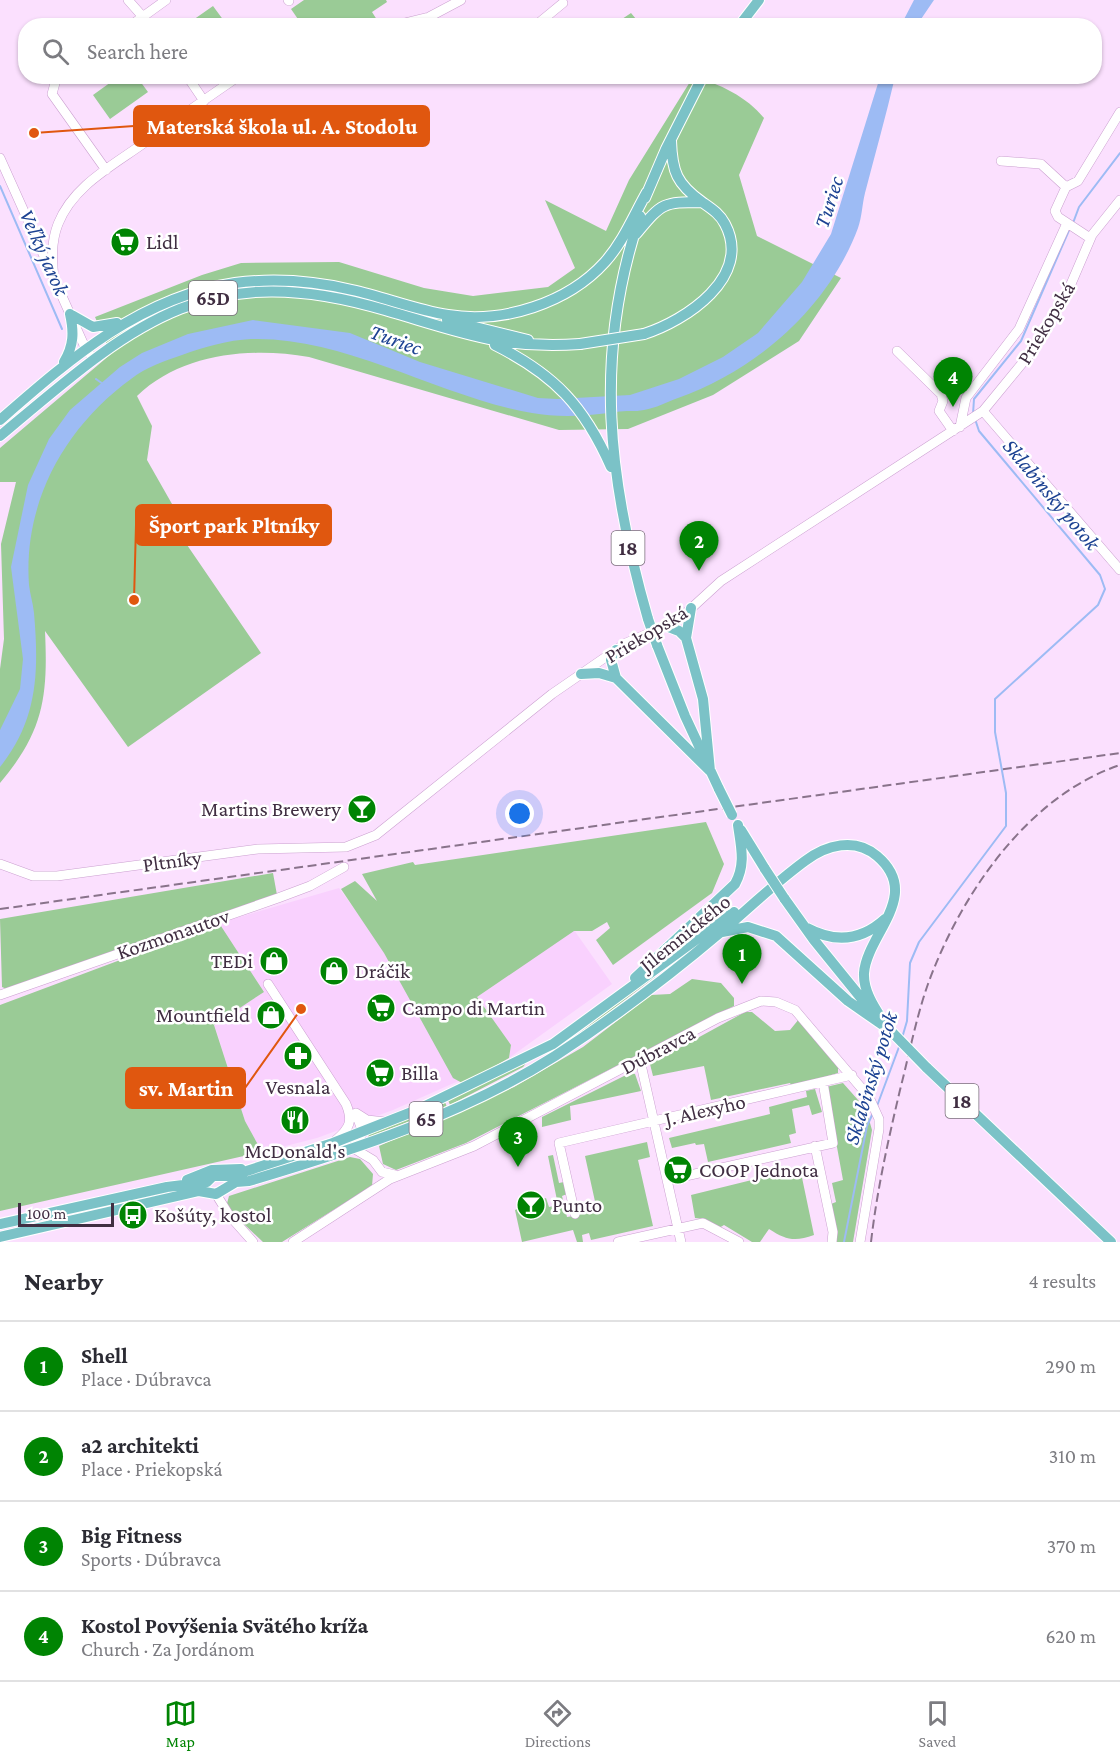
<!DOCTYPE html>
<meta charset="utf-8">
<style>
body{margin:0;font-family:"Crimson Pro",serif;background:#f7f7f7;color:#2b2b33}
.scale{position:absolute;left:18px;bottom:15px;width:96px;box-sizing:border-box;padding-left:6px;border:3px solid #402e42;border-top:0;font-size:16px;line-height:21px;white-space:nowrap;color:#402e42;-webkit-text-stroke:4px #fff;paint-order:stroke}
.you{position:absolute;left:520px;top:814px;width:21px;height:21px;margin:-15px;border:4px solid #fff;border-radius:50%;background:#1a73e8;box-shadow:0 0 0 9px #1a73e833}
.badge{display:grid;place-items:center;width:39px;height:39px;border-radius:50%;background:#008403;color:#fff;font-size:20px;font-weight:700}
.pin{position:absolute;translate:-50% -50px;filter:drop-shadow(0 2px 3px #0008)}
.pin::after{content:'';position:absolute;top:32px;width:21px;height:18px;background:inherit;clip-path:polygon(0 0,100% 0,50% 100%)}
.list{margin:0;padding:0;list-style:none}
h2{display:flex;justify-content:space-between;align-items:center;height:78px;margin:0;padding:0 24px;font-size:26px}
h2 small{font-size:20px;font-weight:400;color:#7c7c81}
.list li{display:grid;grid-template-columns:39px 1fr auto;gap:18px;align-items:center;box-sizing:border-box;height:90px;padding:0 24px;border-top:2px solid #e1e1e2}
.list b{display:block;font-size:22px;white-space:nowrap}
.list p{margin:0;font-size:20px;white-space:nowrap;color:#7c7c81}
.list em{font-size:20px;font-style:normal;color:#7c7c81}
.icon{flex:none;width:33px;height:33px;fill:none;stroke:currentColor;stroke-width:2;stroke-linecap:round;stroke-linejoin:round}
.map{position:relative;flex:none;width:1120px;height:1242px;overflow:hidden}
.search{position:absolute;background:#fff;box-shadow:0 2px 4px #0004;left:18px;right:18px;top:18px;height:66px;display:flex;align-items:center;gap:15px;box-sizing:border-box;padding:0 21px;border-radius:24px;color:#7c7c81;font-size:22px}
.sheet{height:438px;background:#fff}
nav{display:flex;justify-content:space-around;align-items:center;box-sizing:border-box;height:84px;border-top:2px solid #e1e1e2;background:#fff;font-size:16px;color:#7c7c81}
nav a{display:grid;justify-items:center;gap:3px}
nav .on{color:#008403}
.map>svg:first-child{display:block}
.built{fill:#f9d1fe}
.green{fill:#9acb96}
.water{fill:#9dbbf4}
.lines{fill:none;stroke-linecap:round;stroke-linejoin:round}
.stream{stroke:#9dbbf4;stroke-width:2}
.minor-casing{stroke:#cba0d0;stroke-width:10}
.major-casing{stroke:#fff;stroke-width:12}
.minor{stroke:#fff;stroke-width:9}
.major{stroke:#7bc2c7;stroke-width:10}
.rail{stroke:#89738b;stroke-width:2;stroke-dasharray:9 4.5;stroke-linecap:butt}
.major-bridge-casing{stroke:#fff;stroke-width:12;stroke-linecap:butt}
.major-bridge{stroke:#7bc2c7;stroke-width:10}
.labels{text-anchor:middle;stroke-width:5;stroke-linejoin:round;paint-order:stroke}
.shield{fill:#fff;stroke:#796d7b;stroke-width:1.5}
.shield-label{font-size:20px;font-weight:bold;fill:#402e42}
.poi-label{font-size:21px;fill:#402e42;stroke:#fff;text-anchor:start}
.street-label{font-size:21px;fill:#402e42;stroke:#fff}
.water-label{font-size:22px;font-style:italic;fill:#1c4292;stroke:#fff}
.leader{fill:none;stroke:#e0570f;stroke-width:2}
.callout-dot{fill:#e0570f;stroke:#fff;stroke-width:2}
.callout{fill:#e0570f;stroke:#e0570f;stroke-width:2}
.callout-label{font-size:22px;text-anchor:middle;font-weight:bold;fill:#fff}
</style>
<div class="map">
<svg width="1120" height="1242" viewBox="0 0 1120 1242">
<rect width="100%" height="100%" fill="#fbe0fe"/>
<!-- built -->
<path class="built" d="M339,888l90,123 34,68 -70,31 -76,28 -55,14 -17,-31 -31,-97 50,-32 -45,-69z
M574,930l38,54 -103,74 2,-13 -34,-48z"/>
<!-- green -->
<path class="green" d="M304,0h82l1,2 -15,10 7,11 -77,2 -11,-16z
M213,6l14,19h-30l-4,-5z
M631,13l10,12h-23l-2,-2z
M118,77h19l11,15 -38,27 -17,-24z
M693,77c26,6 54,20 71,41l-25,57 18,61 84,42 -42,63 -86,54 -85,34 -69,1 -250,-73c-58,-10 -127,-4 -172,39l15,30 -5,34 29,51 9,31 76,111 -133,94 -83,-116c3,65 -1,100 -45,152v-114l4,-30 -3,-95 15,-62h-16v-34l111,-94 -16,-37 107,-42 39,-12 98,-1 85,26 49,8 75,-9 27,-19 -30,-68 61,31 23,-51z
M706,822l18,42 -12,29 -99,72 -17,-25 14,-12 -3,-6 -15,9h-18l-97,66 34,48 -2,13 -45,26 -11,-6 -69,-125 -43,-64 14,-8 22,20 -15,-27 51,-12 2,3z
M273,873l4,22 -268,95 -7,-3 -2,-68z
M219,923l45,69 -50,33 31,96 17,31 -262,59v-206z
M654,976l1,1 -79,60 -1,-1z
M692,979l29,4 13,15v8l-268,137 -70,27 -13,-6 -4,-18 135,-59 69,-40 68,-52 19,-1z
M745,1012h7l23,19 15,-1 9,-11 39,47v7l-46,14 -2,-4 -79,17 -7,-34 -51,10 -3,-12z
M527,1062l-4,5 -73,38 -2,-5z
M630,1073l5,1 6,17 -71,15 1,14 -29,7v-10z
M843,1083l23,26 6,21 -19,112h-18l2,-6 -6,-32 5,-2 -4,-19 11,-3 -17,-93z
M815,1089l7,23 -10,3 -3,-10 -17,4 4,24 -7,2 2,8 -83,19 -4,-18 -8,1 -1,-2 -23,5 -3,-10 101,-24 -1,-7 38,-10 -1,-6z
M445,1102l2,5 -79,30 2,-5z
M647,1142l3,15 -12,3 15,66 -62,14 -2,-7 -7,2 1,7h-6l-4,-12 -51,12 -7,-32 12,-6 1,4 6,-1 -1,-5 13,-4 3,9 9,-2 -10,-49 5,-1 6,28 5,-1 3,12 -5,2 5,21 12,-2 -3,-4 20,-5 -11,-50z
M350,1157l10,2 13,15 -1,12 -90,56h-19l-37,-35 3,-11z
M800,1168l14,67c-19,7 -28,5 -45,-6l-9,13h-8l-28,-17 -5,3 -15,-9 -9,-1 -4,-23z"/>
<!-- water -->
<path class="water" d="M914,0h20l-17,25h-16z
M880,77h15c-9,39 -20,77 -30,116 -3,12 -3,24 -7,35 -30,80 -101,142 -180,170 -11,4 -22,10 -34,12 -9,2 -18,0 -28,2 -27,4 -57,6 -84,1 -92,-16 -187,-77 -281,-74 -23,1 -47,8 -69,16 -17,6 -36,12 -51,24 -66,48 -108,123 -102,206 1,9 4,18 5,28 5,58 4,107 -34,154v-37l20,-41 3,-30 -12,-92 17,-82 21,-46 21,-29 50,-43 22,-14 46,-19 65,-14 97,13 70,29 118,36 19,1 73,-4 49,-16 44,-22 35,-24 44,-51 29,-48z"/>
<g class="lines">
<!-- stream -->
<path class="stream" d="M0,186l62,143
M1073,223l6,-16 41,-54
M96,379l7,5
M973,414l1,-15 47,-58 49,-113
M902,1038l5,-17 3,-58 9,-21 87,-116v-33l-11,-61v-33l103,-94 7,-16 -5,-14 -121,-144 -4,-12
M877,1106l22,-59
M844,1242l23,-116 6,-13"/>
<!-- minor casing -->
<g class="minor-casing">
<path id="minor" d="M128,0l23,26
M288,0l1,1
M130,26l36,-26
M392,26l37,-9 32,-17
M535,26l28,-23
M57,76l-5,18 54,76
M187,76l17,25
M0,158l83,185 10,16
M1001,161l40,3 25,23
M1066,187l12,-6 42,-69
M1066,187l-11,24 3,6 32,21
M54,279c-2,-19 -3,-37 4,-55 15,-38 54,-58 86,-81 31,-23 63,-45 95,-67
M897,351l44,43 2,7 -4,10 14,20
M983,411l137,159
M960,427l6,-29 53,-69 48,-106
M0,864l33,12h24l201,-27 88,-2 30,-12 176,-141 74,-51 40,-17 19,-12 36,-33 262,-170 51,-62 34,-58 24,-56 28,-35
M268,984l78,120c7,17 4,24 -10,36
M0,995l278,-97 32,-12 34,-19
M640,1060l41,182
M356,1113l11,7 18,2
M356,1114l7,18 -10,16 20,12 9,12 13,3
M815,1146l18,86 -1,10
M668,1180l165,-37 -10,-61
M216,1194l13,21 24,27
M575,1214l-16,-71 293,-68
M293,1242l97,-63 84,-33 244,-128 43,-17 15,1 19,8 74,87 10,22v10l-19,113
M618,1242l85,-19 36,19"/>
</g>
<!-- major casing -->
<g class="major-casing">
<path id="major" d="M739,26l20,-26
M645,198l21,-49 37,-73
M640,216c-47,139 -32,264 8,403
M636,234c26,-31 26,-32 66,-32
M70,314l23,13 24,-4
M447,320l81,20
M644,334c41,-13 109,-57 81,-110 -5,-10 -13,-15 -23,-22 -25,-18 -30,-30 -31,-61
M495,345c60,30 89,61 116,122
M64,362c10,-17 10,-30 6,-48
M0,420c70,-61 140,-123 235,-137 39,-5 79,-2 117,7 32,7 64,20 96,25 55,9 120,-12 157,-53 18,-20 29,-47 42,-70
M0,436c131,-110 204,-180 385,-126 73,21 117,40 195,34
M691,608l-5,30 17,61 7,72
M666,626l13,5 7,7
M657,645l28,71 34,73
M616,650l-5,10 5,18 94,93
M581,674l18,-1 17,5
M741,830l24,39
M784,898l30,42 56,69
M807,928c28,15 54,13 78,-9
M722,932l26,-5 28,9 72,65 36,25
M635,978l100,-94c11,-20 6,-37 3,-59
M926,1067l185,175
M187,1180l25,-10 29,-1
M0,1224l167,-37 40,-5 6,-6h18l102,-33 84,-33 136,-66 181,-132
M0,1237l199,-46 17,3 20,-12 13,-1c104,-31 213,-66 306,-125 57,-37 114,-80 166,-124 28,-24 54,-49 84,-71 21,-16 50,-24 72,-5 46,39 -10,78 -13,117 -1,20 13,38 23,54"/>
</g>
<!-- minor -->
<use href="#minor" class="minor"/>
<!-- major -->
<use href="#major" class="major"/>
<!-- rail -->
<path class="rail" d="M0,909l1120,-156
M871,1242c6,-52 17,-101 29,-152 9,-35 16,-72 28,-106 32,-88 99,-188 192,-219"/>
<!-- major-bridge casing -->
<g class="major-bridge-casing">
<path id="major-bridge" d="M580,344l64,-10
M648,619l9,26
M719,789l13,26
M765,869l19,29
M887,1027l39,40"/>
</g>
<!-- major-bridge -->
<use href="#major-bridge" class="major-bridge"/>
</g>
<!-- icons -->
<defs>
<g id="supermarket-disc" transform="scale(1.5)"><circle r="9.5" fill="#008403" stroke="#fff"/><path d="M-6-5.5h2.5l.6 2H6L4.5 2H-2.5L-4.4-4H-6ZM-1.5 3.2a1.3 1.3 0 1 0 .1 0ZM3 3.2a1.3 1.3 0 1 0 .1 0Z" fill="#fff"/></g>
<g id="bar-disc" transform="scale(1.5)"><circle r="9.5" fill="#008403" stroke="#fff"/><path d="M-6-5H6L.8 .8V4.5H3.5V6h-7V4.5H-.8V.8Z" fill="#fff"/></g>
<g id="shop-disc" transform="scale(1.5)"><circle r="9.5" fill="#008403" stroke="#fff"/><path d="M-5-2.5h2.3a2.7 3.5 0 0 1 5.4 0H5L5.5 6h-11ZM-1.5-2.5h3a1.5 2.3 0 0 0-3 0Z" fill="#fff"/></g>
<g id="pharmacy-disc" transform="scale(1.5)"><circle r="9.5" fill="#008403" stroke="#fff"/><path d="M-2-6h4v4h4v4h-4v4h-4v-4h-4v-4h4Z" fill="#fff"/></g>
<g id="restaurant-disc" transform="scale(1.5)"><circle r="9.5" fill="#008403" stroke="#fff"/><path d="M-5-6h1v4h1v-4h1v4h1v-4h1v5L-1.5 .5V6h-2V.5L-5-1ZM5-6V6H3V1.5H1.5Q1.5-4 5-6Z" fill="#fff"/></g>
<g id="bus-disc" transform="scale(1.5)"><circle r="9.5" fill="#008403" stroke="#fff"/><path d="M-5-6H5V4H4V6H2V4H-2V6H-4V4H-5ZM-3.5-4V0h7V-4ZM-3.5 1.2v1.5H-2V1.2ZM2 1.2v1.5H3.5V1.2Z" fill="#fff"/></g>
</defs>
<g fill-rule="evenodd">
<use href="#supermarket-disc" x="125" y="242"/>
<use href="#bar-disc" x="362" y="809"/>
<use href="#shop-disc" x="274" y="961"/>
<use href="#shop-disc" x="334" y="971"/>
<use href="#supermarket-disc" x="381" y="1008"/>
<use href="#shop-disc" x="271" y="1015"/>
<use href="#pharmacy-disc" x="298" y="1056"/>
<use href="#supermarket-disc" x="380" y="1073"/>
<use href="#restaurant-disc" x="295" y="1120"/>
<use href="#supermarket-disc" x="678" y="1170"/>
<use href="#bar-disc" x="531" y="1205"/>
<use href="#bus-disc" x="133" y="1215"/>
</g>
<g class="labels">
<!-- shield labels -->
<g class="shield">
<rect x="189" y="281" width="48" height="34" rx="4.5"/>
<rect x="611.5" y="531" width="33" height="34" rx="4.5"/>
<rect x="945.5" y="1084" width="33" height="34" rx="4.5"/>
<rect x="409.5" y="1102" width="33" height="34" rx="4.5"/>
</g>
<g class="shield-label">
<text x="213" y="305">65D</text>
<text x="628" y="555">18</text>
<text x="962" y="1108">18</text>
<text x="426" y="1126">65</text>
</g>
<!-- poi labels -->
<g class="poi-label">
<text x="146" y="249">Lidl</text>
<text x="341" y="816" text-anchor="end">Martins Brewery</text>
<text x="253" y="968" text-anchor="end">TEDi</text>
<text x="355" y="978">Dráčik</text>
<text x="402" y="1015">Campo di Martin</text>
<text x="250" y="1022" text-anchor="end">Mountfield</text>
<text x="401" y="1080">Billa</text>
<text x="298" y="1094" text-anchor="middle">Vesnala</text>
<text x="295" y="1158" text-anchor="middle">McDonald's</text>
<text x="699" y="1177">COOP Jednota</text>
<text x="552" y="1212">Punto</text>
<text x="154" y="1222">Košúty, kostol</text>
</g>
<!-- street labels -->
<g class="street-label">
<text transform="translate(1046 323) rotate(-59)" y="7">Priekopská</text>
<text transform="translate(646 634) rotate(-31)" y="7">Priekopská</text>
<text transform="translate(172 861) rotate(-8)" y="7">Pltníky</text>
<text transform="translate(685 933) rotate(-39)" y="7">Jilemnického</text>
<text transform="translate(173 934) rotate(-19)" y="7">Kozmonautov</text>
<text transform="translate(658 1050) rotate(-28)" y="7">Dúbravca</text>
<text transform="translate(705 1110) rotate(-13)" y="7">J. Alexyho</text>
</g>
<!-- water labels -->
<g class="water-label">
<text transform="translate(828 202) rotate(-72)" y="8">Turiec</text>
<text transform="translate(45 252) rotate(66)" y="8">Veľký jarok</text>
<text transform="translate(396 339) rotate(20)" y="8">Turiec</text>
<text transform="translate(1052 494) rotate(50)" y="8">Sklabinský potok</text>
<text transform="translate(870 1078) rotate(-73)" y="8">Sklabinský potok</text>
</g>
</g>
<!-- callouts -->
<path class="leader" d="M34 133L134 126M134 600L136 525M301 1009L245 1088"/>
<g class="callout-dot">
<circle cx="34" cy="133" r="6"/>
<circle cx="134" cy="600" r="6"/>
<circle cx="301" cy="1009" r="6"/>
</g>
<g class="callout">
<rect x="134" y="106" width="295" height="40" rx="6"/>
<rect x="136" y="505" width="195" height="40" rx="6"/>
<rect x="126" y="1068" width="119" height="40" rx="6"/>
</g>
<g class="callout-label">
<text x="282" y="134">Materská škola ul. A. Stodolu</text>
<text x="234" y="533">Šport park Pltníky</text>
<text x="186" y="1096">sv. Martin</text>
</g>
</svg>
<div class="scale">100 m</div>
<div class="you"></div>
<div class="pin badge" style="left:742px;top:984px">1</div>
<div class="pin badge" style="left:699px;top:571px">2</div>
<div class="pin badge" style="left:518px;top:1167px">3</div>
<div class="pin badge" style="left:953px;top:407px">4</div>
<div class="search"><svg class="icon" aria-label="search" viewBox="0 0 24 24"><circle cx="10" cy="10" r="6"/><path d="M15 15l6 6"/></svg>Search here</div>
</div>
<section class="sheet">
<h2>Nearby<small>4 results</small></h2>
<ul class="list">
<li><span class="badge">1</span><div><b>Shell</b><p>Place · Dúbravca</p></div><em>290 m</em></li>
<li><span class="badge">2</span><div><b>a2 architekti</b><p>Place · Priekopská</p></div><em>310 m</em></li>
<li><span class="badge">3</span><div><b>Big Fitness</b><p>Sports · Dúbravca</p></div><em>370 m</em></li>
<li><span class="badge">4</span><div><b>Kostol Povýšenia Svätého kríža</b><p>Church · Za Jordánom</p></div><em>620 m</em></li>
</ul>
</section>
<nav>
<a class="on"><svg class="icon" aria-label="map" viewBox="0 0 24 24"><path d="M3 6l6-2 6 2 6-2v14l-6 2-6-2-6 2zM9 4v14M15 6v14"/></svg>Map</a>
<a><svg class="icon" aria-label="directions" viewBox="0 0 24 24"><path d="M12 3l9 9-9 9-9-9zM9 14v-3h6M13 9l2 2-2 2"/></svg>Directions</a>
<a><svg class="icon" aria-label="saved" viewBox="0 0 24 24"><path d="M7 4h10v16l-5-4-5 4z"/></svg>Saved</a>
</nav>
